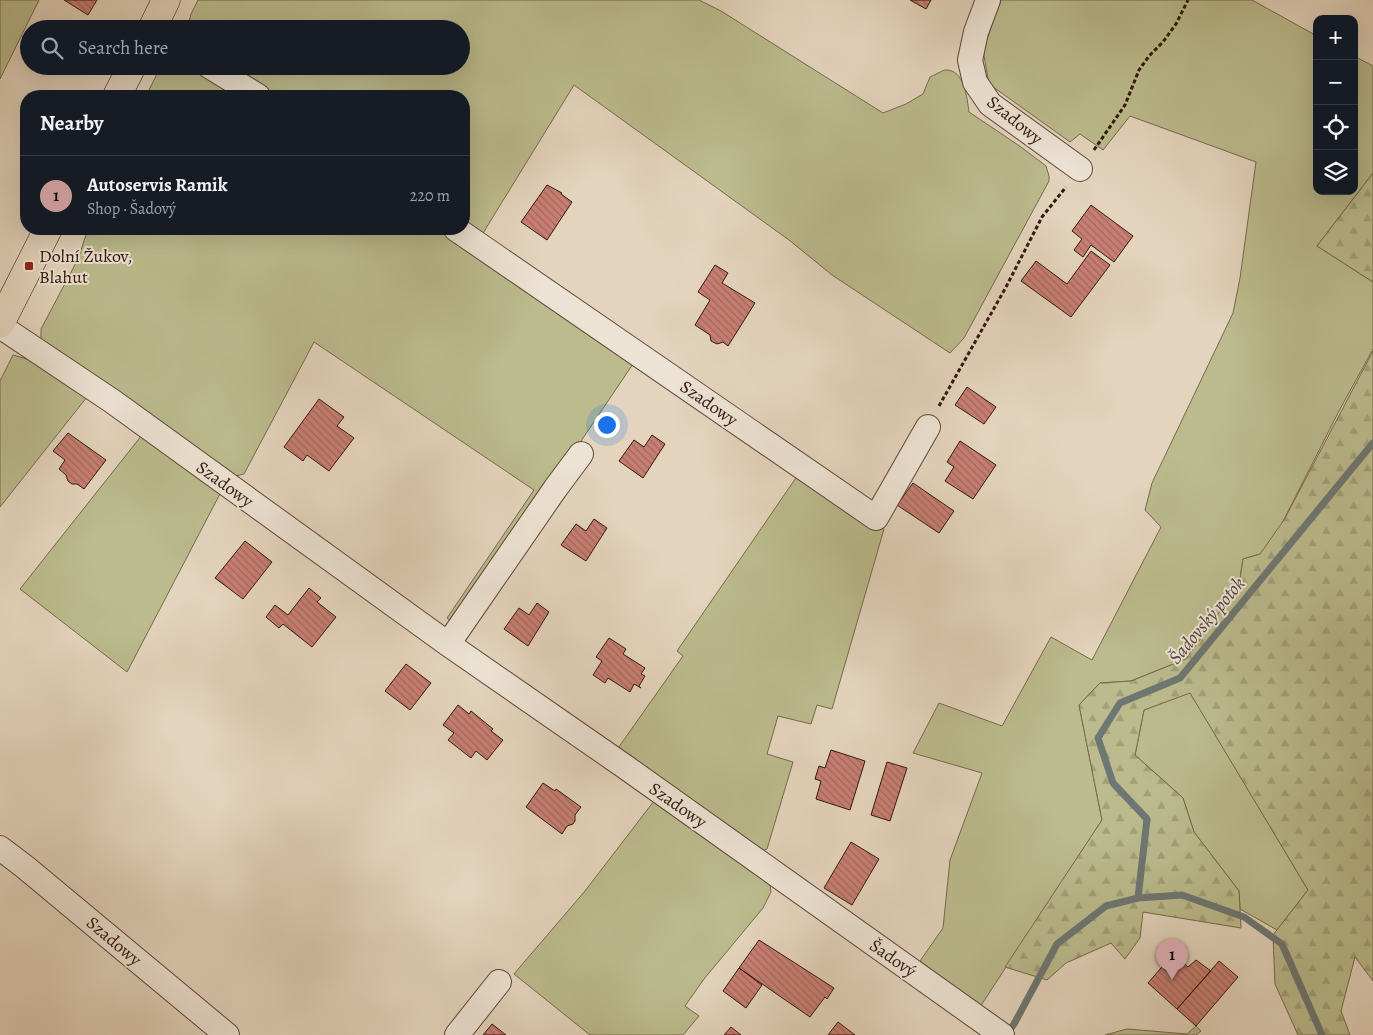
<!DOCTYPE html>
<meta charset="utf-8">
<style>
body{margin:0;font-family:Alegreya,serif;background:#242831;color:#f1f3f6}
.controls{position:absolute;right:15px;top:15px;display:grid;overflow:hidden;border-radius:10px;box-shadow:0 5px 20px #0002}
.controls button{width:45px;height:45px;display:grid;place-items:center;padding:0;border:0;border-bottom:1px solid #363941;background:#171b24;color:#f1f3f6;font:25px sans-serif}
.you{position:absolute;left:606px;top:424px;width:18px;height:18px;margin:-12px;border:4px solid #fff;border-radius:50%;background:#1a73e8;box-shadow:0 0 0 8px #1a73e833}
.badge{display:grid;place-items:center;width:32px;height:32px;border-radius:50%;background:#c59692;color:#111;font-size:16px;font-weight:700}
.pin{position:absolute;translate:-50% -41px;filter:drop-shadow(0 1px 2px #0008)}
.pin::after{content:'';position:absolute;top:26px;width:18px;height:15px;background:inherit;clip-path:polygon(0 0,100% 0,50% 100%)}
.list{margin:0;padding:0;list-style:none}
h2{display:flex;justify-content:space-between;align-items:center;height:65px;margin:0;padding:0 20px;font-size:21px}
h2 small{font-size:16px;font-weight:400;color:#9ea1a6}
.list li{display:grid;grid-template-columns:32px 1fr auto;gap:15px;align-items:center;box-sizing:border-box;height:80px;padding:0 20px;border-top:1px solid #363941}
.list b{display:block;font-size:19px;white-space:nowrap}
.list p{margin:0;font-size:16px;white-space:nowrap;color:#9ea1a6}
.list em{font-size:16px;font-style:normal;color:#9ea1a6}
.icon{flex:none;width:28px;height:28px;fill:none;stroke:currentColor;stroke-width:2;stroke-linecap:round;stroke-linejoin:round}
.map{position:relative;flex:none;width:1373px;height:1035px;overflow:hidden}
.search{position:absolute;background:#171b24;box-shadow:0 5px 20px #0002;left:20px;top:20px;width:450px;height:55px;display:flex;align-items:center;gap:12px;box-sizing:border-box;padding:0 18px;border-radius:28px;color:#9ea1a6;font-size:19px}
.panel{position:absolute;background:#171b24;box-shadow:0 5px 20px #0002;left:20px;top:90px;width:450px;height:145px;border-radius:20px}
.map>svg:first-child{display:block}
.green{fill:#bbbb8d;stroke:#76694c}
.forest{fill:url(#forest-firs);stroke:#76694c}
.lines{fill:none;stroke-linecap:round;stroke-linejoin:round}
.stream{stroke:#6e7773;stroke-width:7}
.building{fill:url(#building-back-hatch);stroke:#31170b}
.minor-casing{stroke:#5e4638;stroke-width:26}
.major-casing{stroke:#31170b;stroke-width:29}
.path{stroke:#31170b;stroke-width:3;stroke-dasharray:4 2.5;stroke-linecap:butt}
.minor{stroke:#ede3d4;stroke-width:24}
.major{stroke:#e4d4bd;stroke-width:28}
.poi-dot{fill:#8f2418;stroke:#ede3d4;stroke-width:2}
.labels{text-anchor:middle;stroke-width:4;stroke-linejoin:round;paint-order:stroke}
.street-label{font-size:18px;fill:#31170b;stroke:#ede3d4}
.poi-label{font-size:18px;fill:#31170b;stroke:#ede3d4;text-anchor:start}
.water-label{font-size:19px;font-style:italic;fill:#50473f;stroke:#ede3d4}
</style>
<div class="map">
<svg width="1373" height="1035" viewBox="0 0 1373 1035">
<defs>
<pattern id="forest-firs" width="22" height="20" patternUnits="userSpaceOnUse" patternTransform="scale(1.25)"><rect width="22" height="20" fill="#bbbb8d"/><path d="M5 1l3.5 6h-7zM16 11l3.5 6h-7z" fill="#a1a078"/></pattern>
<pattern id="building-back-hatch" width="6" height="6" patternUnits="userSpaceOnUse" patternTransform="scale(1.25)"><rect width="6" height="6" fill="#c87f73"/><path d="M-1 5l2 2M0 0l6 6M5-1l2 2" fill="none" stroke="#a3675d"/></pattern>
</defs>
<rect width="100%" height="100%" fill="#e4d4bd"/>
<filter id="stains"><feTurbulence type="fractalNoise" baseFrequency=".004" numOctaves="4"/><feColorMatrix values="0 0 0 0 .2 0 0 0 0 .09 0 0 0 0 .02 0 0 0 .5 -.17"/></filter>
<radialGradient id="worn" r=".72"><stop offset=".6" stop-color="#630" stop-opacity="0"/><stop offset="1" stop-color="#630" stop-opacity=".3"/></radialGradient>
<!-- green -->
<path class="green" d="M0,0h39l-39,79z
M198,0h501l22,11 162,102 23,-9 17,-10 7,-17c5,-2 11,-6 15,-7 20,-1 22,29 24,42l52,35 25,19 3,10v5l-85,157 -14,15 -118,-78 -43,-35 -215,-155 -94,153 -16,-12v-130h-194l-47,-30h238v-37h-274l4,-15z
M1001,0h251l65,36v155h37v-135l19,10v107l-56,73 56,36v67l-34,62 -65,128 -14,15 -17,5 -4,26 -53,74 -55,22 -31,2 -21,22 23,115 -122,187 -60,-46 23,-33 7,-68 32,-87 -69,-20 26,-50 63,23 49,-89 41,23 69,-133 -16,-17 7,-27 81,-170 7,-35 16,-116 -126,-46 -27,34 -23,-16 -10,8 -81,-58 -6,-34z
M161,66h34l49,30h-98z
M88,229h354l193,132 -85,126 -96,136 -7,-5 87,-128 -220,-148 -70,132 -9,2 -187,-129 -7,-8v-10l37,-70z
M13,355l17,5 57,37 -87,110v-126z
M142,435l80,55 -95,182 -107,-83z
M800,472l84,57 -52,180 -15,-4 -6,19 -33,-8 -11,38 26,8 -26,87 -8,3 -143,-101 67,-95 -6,-5z
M1190,692l118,198 -31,40 -37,-21 -1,-18 -45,-59 -11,-34 -48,-43 9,-45z
M654,801l116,84 1,7 -8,16 -59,71 -19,27 14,10 -16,19h-93l-76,-61 71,-83z
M1196,1026l5,5 -5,4h-91l22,-6 60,5z"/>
<!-- forest -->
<path class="forest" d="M1373,173v109l-56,-36z
M1373,351v630l-18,-24 -14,54 9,24h-52l-23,-51 -2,-49 35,-45 -118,-197 -46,17 -9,45 48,43 11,34 45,59 2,37 -98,-16 -3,26 -15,21 -14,-16 -45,20 -19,17 -42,-13 97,-147 -23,-115 21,-22 31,-2 55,-22 53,-74 4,-26 17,-5 24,-34z"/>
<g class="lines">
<!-- stream -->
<path class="stream" d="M1138,898l44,-3 62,22 38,27 40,91
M1006,1035l8,-11 43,-80 49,-38 32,-8 9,-79 -34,-36 -15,-45 22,-35 60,-25 193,-235"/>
</g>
<!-- building -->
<path class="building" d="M64,0h33l-9,15z
M910,0h21l-5,9z
M547,185l15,8 -1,1 11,8 -25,38 -26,-18z
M1091,205l42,31 -19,26 -23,-17 -8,12 -9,-7 8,-11 -10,-8z
M1091,251l19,14 -39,52 -50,-36 15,-20 31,23z
M715,265l13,8 -6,10 33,20 -27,43 -5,-4 -6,2 -6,-3 -1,-6 -15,-10 15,-25 -12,-8z
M967,387l29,20 -12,17 -29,-19z
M319,399l25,18 -7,9 17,12 -25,33 -22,-16 -4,6 -19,-14z
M68,433l38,27 -22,29 -7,-5h-5l-4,-3 -2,-6 -7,-6 6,-9 -12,-9z
M652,435l13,9 -22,34 -24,-17 15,-21 10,7z
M960,441l36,24 -23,34 -28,-18 9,-14 -7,-5z
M913,483l41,28 -15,22 -42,-28z
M594,519l13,9 -21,33 -25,-16 15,-21 10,7z
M245,541l27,21 -29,37 -28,-21z
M309,588l12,10 -4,4 19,15 -24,30 -29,-23 -4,4 -13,-11 9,-12 13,10z
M537,603l12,9 -21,34 -24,-17 15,-21 10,7z
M609,638l17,11 -3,5 22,14 -4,6 4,2 -6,10 2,2 -7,-4 -4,8 -22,-14 -3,5 -12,-8 9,-14 -6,-4z
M406,664l25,19 -21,27 -25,-19z
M458,705l11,9 2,-3 22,18 -2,2 12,9 -16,20 -11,-9 -5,7 -23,-18 6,-7 -11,-8z
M831,750l34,11 -15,49 -34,-11 5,-18 -6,-2 4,-13 6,2z
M887,762l20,6 -17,53 -19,-6z
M543,783l12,8 1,-2 25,18 -6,8v6l-2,3 -6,2 -5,8 -36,-27z
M851,842l28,17 -27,46 -28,-17z
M759,940l75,48 -7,11 -2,-2 -15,20 -71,-49z
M1173,954l15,13 8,-7 15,11 -34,38 -29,-26z
M1219,961l19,16 -42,49 -19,-17z
M739,968l23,17 -16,23 -23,-17z
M838,1022l17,13h-27z
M492,1024l14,11h-23z
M731,1027l10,8h-17z"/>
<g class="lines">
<!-- minor casing -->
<g class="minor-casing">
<path id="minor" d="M988,0l-12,32 -6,28 5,22 15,22 90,65
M209,66l49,30
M456,229l420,289 52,-91
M0,326l112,75 336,243 176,122 378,269
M448,644l107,-155 26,-35
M0,848l25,19 202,168
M457,1035l42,-53"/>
</g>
<!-- major casing -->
<g class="major-casing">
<path id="major" d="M152,29l14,-29
M117,96l15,-30
M0,324l48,-95"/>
</g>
<!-- path -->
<path class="path" d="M1094,150l31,-45 14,-35 10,-14 14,-14 13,-18 12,-24
M939,406l67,-119 36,-70 24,-30"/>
<!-- minor -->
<use href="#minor" class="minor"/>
<!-- major -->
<use href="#major" class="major"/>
</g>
<!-- markers -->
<rect class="poi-dot" x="24" y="261" width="10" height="10" rx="2.5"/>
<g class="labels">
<!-- street labels -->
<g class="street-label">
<text transform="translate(1015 120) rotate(39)" y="6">Szadowy</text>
<text transform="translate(709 403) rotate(35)" y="6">Szadowy</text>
<text transform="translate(225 484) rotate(36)" y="6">Szadowy</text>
<text transform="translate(678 805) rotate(35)" y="6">Szadowy</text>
<text transform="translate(114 941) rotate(40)" y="6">Szadowy</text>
<text transform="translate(893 958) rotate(35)" y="6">Šadový</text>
</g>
<!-- poi labels -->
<g class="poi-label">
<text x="39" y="262">Dolní Žukov,<tspan x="39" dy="21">Blahut</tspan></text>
</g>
<!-- water labels -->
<g class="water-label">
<text transform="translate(1206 620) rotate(-50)" y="7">Šadovský potok</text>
</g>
</g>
<rect width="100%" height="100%" filter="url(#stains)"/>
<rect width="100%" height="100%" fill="url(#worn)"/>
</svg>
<div class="controls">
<button>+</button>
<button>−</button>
<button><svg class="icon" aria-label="locate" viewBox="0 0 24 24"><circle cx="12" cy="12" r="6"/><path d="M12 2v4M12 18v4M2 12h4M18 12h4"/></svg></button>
<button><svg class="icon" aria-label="layers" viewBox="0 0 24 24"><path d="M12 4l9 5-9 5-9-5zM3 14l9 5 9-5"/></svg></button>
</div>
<div class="you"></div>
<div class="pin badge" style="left:1172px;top:980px">1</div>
<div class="search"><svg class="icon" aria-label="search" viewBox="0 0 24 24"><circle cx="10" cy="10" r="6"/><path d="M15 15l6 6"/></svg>Search here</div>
<section class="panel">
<h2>Nearby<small></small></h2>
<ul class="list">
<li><span class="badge">1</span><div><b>Autoservis Ramik</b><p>Shop · Šadový</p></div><em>220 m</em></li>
</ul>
</section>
</div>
